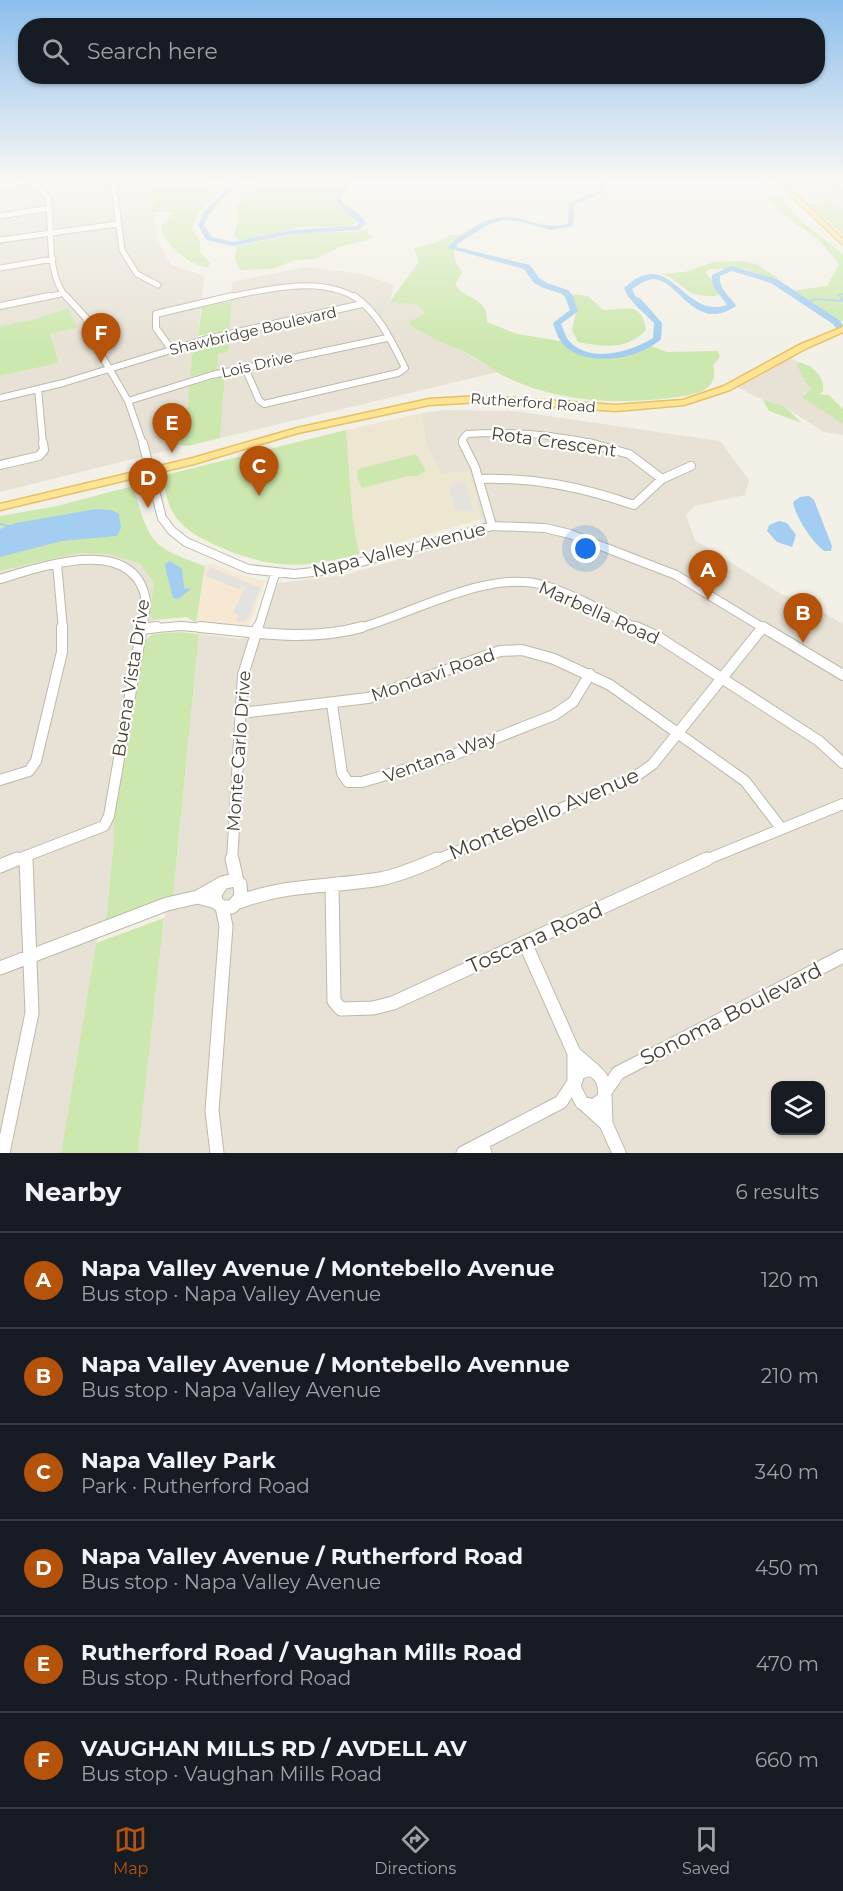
<!DOCTYPE html>
<meta charset="utf-8">
<style>
body{margin:0;font-family:Montserrat,sans-serif;background:#242831;color:#f1f3f6}
.controls{position:absolute;right:18px;bottom:18px;display:grid;overflow:hidden;border-radius:12px;box-shadow:0 2px 4px #0004}
.controls button{width:54px;height:54px;display:grid;place-items:center;padding:0;border:0;border-bottom:2px solid #363941;background:#171b24;color:#f1f3f6;font:30px sans-serif}
.you{position:absolute;left:586px;top:549px;width:21px;height:21px;margin:-15px;border:4px solid #fff;border-radius:50%;background:#1a73e8;box-shadow:0 0 0 9px #1a73e833}
.badge{display:grid;place-items:center;width:39px;height:39px;border-radius:50%;background:#b45309;color:#fff;font-size:20px;font-weight:700}
.pin{position:absolute;translate:-50% -50px;filter:drop-shadow(0 2px 3px #0008)}
.pin::after{content:'';position:absolute;top:32px;width:21px;height:18px;background:inherit;clip-path:polygon(0 0,100% 0,50% 100%)}
.list{margin:0;padding:0;list-style:none}
h2{display:flex;justify-content:space-between;align-items:center;height:78px;margin:0;padding:0 24px;font-size:26px}
h2 small{font-size:20px;font-weight:400;color:#9ea1a6}
.list li{display:grid;grid-template-columns:39px 1fr auto;gap:18px;align-items:center;box-sizing:border-box;height:96px;padding:0 24px;border-top:2px solid #363941}
.list b{display:block;font-size:22px;white-space:nowrap}
.list p{margin:0;font-size:20px;white-space:nowrap;color:#9ea1a6}
.list em{font-size:20px;font-style:normal;color:#9ea1a6}
.icon{flex:none;width:33px;height:33px;fill:none;stroke:currentColor;stroke-width:2;stroke-linecap:round;stroke-linejoin:round}
.map{position:relative;flex:none;width:843px;height:1153px;overflow:hidden}
.search{position:absolute;background:#171b24;box-shadow:0 2px 4px #0004;left:18px;right:18px;top:18px;height:66px;display:flex;align-items:center;gap:15px;box-sizing:border-box;padding:0 21px;border-radius:24px;color:#9ea1a6;font-size:22px}
.sheet{height:654px;background:#171b24}
nav{display:flex;justify-content:space-around;align-items:center;box-sizing:border-box;height:84px;border-top:2px solid #363941;background:#171b24;font-size:16px;color:#9ea1a6}
nav a{display:grid;justify-items:center;gap:3px}
nav .on{color:#b45309}
.map>svg:first-child{display:block}
.residential{fill:#e7e2d5;fill-rule:evenodd}
.commercial{fill:#f6e8d2}
.education{fill:#ede6d1}
.green{fill:#cde8af}
.parking{fill:#e4e2df}
.water{fill:#a3cef1}
.lines{fill:none;stroke-linecap:round;stroke-linejoin:round}
.stream-far1{stroke:#a3cef1;stroke-width:1.5}
.stream{stroke:#a3cef1;stroke-width:2}
.river{fill:#a3cef1;fill-rule:evenodd}
.minor-far4-casing{stroke:#bfb8a9;stroke-width:7}
.minor-far3-casing{stroke:#bfb8a9;stroke-width:8}
.minor-far2-casing{stroke:#bfb8a9;stroke-width:10}
.minor-far1-casing{stroke:#bfb8a9;stroke-width:12}
.minor-casing{stroke:#bfb8a9;stroke-width:15}
.major-casing{stroke:#e4c264;stroke-width:3}
.minor-far4{stroke:#fff;stroke-width:5}
.minor-far3{stroke:#fff;stroke-width:6}
.minor-far2{stroke:#fff;stroke-width:8}
.minor-far1{stroke:#fff;stroke-width:10}
.minor{stroke:#fff;stroke-width:13}
.major{fill:#ffe495;fill-rule:evenodd}
.labels{text-anchor:middle;stroke-width:4.5;stroke-linejoin:round;paint-order:stroke}
.far-street-label{font-size:15px;fill:#474136;stroke:#fff}
.street-label{font-size:18px;fill:#474136;stroke:#fff}
.near-street-label{font-size:21px;fill:#474136;stroke:#fff}
</style>
<div class="map">
<svg width="843" height="1153" viewBox="0 0 843 1153">
<rect width="100%" height="100%" fill="#f3f0e7"/>
<!-- residential -->
<path class="residential" d="M0,181h148l2,3 7,54 13,26 34,12 -6,60 -5,11 -6,73 -10,28 -177,44v-116l59,-13 -9,-29 28,-6 -11,-20 -33,11 -34,7z
M793,181h50v30l-11,-8h-15z
M307,267l55,7 32,11 -4,16 23,1 11,8 1,4 -15,7 88,51 -278,66 5,-61 -8,-7 1,-16 10,-2 4,-70z
M785,355l14,7 -2,3 5,12 4,1 -2,3 8,8 -9,5 37,26 3,4v11l-19,-3 -41,-26 -20,-6 -30,-15z
M446,410l68,1 206,30 29,39 -4,15 -51,11 -8,9 9,25 88,55 14,3 46,26v529h-705l26,-235 9,-22 26,-262 43,5 21,-16 15,-40 65,-8 143,-40 -17,-63 -28,2 -15,-30 -4,-31zM776,1086h44v44h-44z
M78,553l30,1 31,9 15,20 -5,32 5,5 -10,20 -7,42 -24,139 1,18 -8,82 -10,22 -35,210h-61v-582z"/>
<!-- commercial -->
<path class="commercial" d="M211,563l24,10 30,8 -16,45 -7,2 -46,-5 9,-57z"/>
<!-- education -->
<path class="education" d="M422,413l4,32 15,28 28,-1 13,47 -123,35 -6,-33 -7,-91z"/>
<!-- green -->
<path class="green" d="M148,181h59l5,9 7,3 -20,19 -7,16 8,13v11l10,11 -2,4c-16,1 -47,-26 -47,-41l13,-14h-22l2,-11z
M256,181h89l-8,9 -1,15 21,17 -8,5h-48l-58,15 -9,-6 4,-16 -2,-13 10,-9z
M771,195l8,2 22,24 42,33v67l-3,1 -49,-31 36,-5 12,-22 -21,-25 -31,-21 -21,-22z
M832,203l11,8v24l-33,-31z
M367,229l2,6 6,3 -33,8 -28,13 -19,1 -23,9 -32,1 -5,-10 2,-14 64,-13 53,-1z
M449,235h15l-11,11 3,17 6,9 -7,13c11,15 34,13 32,37l30,12 43,7 39,16 17,-1 27,-13 24,9 51,-1 2,6 -7,8c6,21 -10,28 -28,31 -59,9 -120,8 -175,-17 -14,-6 -26,-17 -40,-24 -20,-11 -42,-17 -61,-31l1,-3 15,-7c-6,-16 -25,-8 -35,-13l29,-39 -5,-14 21,-5z
M740,261l16,3 22,14 -6,2 -26,-11h-35l-5,2c2,9 13,13 13,22l-3,3c-33,2 -30,-13 -54,-22l23,-2 29,-10z
M570,294l18,2 15,14c23,0 38,-10 43,20 -18,20 -44,17 -68,12l-6,-12 5,-23z
M232,301l-3,29 -31,6 4,-29z
M68,308l10,20 -28,6 9,29 -59,13v-50l34,-7z
M230,338l-2,14 -10,2 -1,16 -27,7 3,-30z
M799,362c15,4 26,15 24,30l-4,2 10,1 14,14v15l-41,-27 9,-8 -7,-8 2,-3 -4,-1 -5,-12z
M225,376l-5,62 -32,8 -11,-1 10,-25 2,-34z
M763,400l21,6 18,17 -33,-12z
M346,430l7,91 6,33c-58,16 -90,15 -144,-9 -17,-8 -34,-17 -43,-34 -5,-9 -6,-21 -9,-31l2,-5z
M416,454l10,17 -9,5h-8l-47,12 -5,-11 1,-8z
M133,486c17,56 15,60 72,80l-9,57 -9,-6 -33,3 -5,-5 5,-32 -15,-20 -31,-9 -30,-1 -78,18v-55l57,-10z
M181,632l18,2 -26,262 -67,25 8,-82 -1,-18 31,-181 9,-6z
M164,918l-26,235h-77l35,-210z"/>
<!-- parking -->
<path class="parking" d="M465,483l8,28 -18,-2 -6,-25z
M210,567l51,21 -15,34 -10,-1 2,-7h-5l10,-24 3,-1 -3,-3 -4,3 -34,-13z"/>
<!-- water -->
<path class="water" d="M809,496l5,4 18,46 -1,5h-7c-12,-9 -29,-35 -31,-49l7,-5z
M96,509l15,1 8,4 2,14 -4,8 -55,5 -62,16v-28l16,-6z
M779,521l8,2 9,12 -4,12 -15,-5 -10,-11 2,-6z
M170,561l12,8 2,19 7,1 -13,10 -5,-1c-2,-11 -7,-23 -8,-34z"/>
<g class="lines">
<!-- stream-far1 -->
<path class="stream-far1" d="M843,294l-4,1 4,5
M804,302l13,-3 26,2"/>
<!-- stream -->
<path class="stream" d="M0,524l9,2"/>
<!-- river -->
<path class="river" d="M233,181h7l-31,33 -5,11 8,12 21,5 60,-12 64,-4 2,-3 -15,-12 -10,-11 12,-19h6l-12,19c8,8 21,13 26,23l-7,7 -66,4 -60,12 -27,-6 -8,-15 6,-13z
M601,181h6l-2,11 -31,13 -1,21 -22,4 -33,-9 -17,-1 -15,6 -28,17 -2,4 74,18 9,13 8,5 21,7 5,6 5,15 -17,13c3,6 4,12 8,17 20,23 63,11 84,-3l1,-15c-10,-11 -25,-21 -30,-35 48,-44 57,32 103,17 -6,-10 -17,-17 -15,-30l19,-9 46,13 62,41 4,5v9l-3,-1 -7,-9 -62,-41 -39,-12 -12,5c-2,13 10,20 16,30 -41,28 -57,-26 -82,-27 -8,0 -15,6 -22,10l3,7 6,3 21,24 -1,16c-21,20 -70,28 -94,9 -8,-6 -11,-16 -14,-25l17,-13 -5,-13 -3,-3 -21,-7 -8,-5 -9,-13 -76,-21c5,-9 13,-12 21,-18 48,-31 57,3 99,-6l1,-21 31,-13z"/>
<!-- minor-far4 casing -->
<g class="minor-far4-casing">
<path id="minor-far4" d="M31,181l17,16c5,31 -3,77 19,101
M108,181l6,5 8,64 15,24 21,11
M834,181l9,6
M0,188l27,-7
M0,216l50,-8
M0,240l117,-16
M0,268l53,-9
M41,298l20,-4
M224,298c40,-8 95,-23 132,0"/>
</g>
<!-- minor-far3 casing -->
<g class="minor-far3-casing">
<path id="minor-far3" d="M66,296l20,22 10,28 32,55 15,43
M0,306l49,-10
M171,349l-15,-21v-14l76,-18
M245,368l14,32 5,4 134,-31 7,-5c-13,-26 -26,-55 -51,-72
M38,389l5,55
M0,398l63,-15 144,-44 155,-35
M128,401l84,-26 175,-37
M464,444l-2,-4 5,-6c43,-3 88,1 129,10"/>
</g>
<!-- minor-far2 casing -->
<g class="minor-far2-casing">
<path id="minor-far2" d="M143,443l19,75 10,13 14,11 62,27 46,5 38,-4 160,-44 53,2 25,6 106,41 89,54
M463,443l12,24 17,59
M589,443l40,11 33,25
M0,465l39,-9 5,-6 -1,-7
M479,479c55,-2 103,8 155,26l28,-26 29,-13
M57,564l6,65
M0,579c41,-12 135,-46 146,22 1,8 -3,19 -5,28
M145,629l36,-3 34,3
M258,629l17,-55
M356,629c55,-14 130,-60 187,-44 31,9 66,30 96,44"/>
</g>
<!-- minor-far1 casing -->
<g class="minor-far1-casing">
<path id="minor-far1" d="M200,627c54,5 108,15 162,0
M636,627l22,10 161,104 24,22
M763,627l80,48
M142,629l15,-2
M332,704l10,69 6,9h14l86,-25 106,-42 19,-13 17,-28
M241,713l127,-15 132,-47 22,-1 32,9 56,26 135,96 36,47
M0,780l29,-9 7,-10 26,-109v-25
M26,857v4
M13,861l91,-35 5,-10 33,-189
M232,861l11,-186 15,-48
M434,861l198,-82 21,-15 110,-137
M703,861l140,-57"/>
</g>
<!-- minor casing -->
<g class="minor-casing">
<path id="minor" d="M232,859l5,22
M0,866l17,-7
M234,880l6,4 1,13 -9,10h-10l-6,-5 -1,-8 7,-11z
M332,885l2,116 7,8 32,-1 20,-5 314,-144
M198,897l18,5
M239,902c46,-18 93,-15 141,-23 20,-4 39,-12 57,-20
M525,943l49,110 21,18
M0,968l167,-64 31,-7 23,-13
M574,1053v27
M590,1069c13,6 16,16 14,29l-10,8 -12,-3 -8,-16 4,-14z
M605,1092l13,-19 225,-117
M605,1096l1,28 13,29
M586,1106l20,18
M481,1144l4,9
M3,1153l29,-140 -6,-154
M217,1153l-5,-42 14,-185 -4,-19
M463,1153l98,-51 13,-20"/>
</g>
<!-- major casing -->
<g class="major-casing">
<path id="major" d="M776,181h6l61,58v6z
M843,327v5l-38,17 -75,41 -46,15 -68,6 -136,-9 -51,3 -131,28 -104,31 -194,46v-6l193,-46 104,-30 132,-29 51,-3 136,9 67,-5 41,-14 75,-41z"/>
</g>
<!-- minor-far4 -->
<use href="#minor-far4" class="minor-far4"/>
<!-- minor-far3 -->
<use href="#minor-far3" class="minor-far3"/>
<!-- minor-far2 -->
<use href="#minor-far2" class="minor-far2"/>
<!-- minor-far1 -->
<use href="#minor-far1" class="minor-far1"/>
<!-- minor -->
<use href="#minor" class="minor"/>
<!-- major -->
<use href="#major" class="major"/>
</g>
<!-- sky -->
<linearGradient id="sky" x2="0" y2="1"><stop stop-color="#8cbeec"/><stop offset="0.53" stop-color="#faf8f4"/><stop offset="1" stop-color="#faf8f4" stop-opacity="0"/></linearGradient>
<rect width="843" height="342" fill="url(#sky)"/>
<g class="labels">
<!-- far-street labels -->
<g class="far-street-label">
<text transform="translate(253 331) rotate(-13)" y="5">Shawbridge Boulevard</text>
<text transform="translate(257 365) rotate(-13)" y="5">Lois Drive</text>
<text transform="translate(533 403) rotate(4)" y="5">Rutherford Road</text>
</g>
<!-- street labels -->
<g class="street-label">
<text transform="translate(554 442) rotate(8)" y="6">Rota Crescent</text>
<text transform="translate(399 550) rotate(-14)" y="6">Napa Valley Avenue</text>
<text transform="translate(599 613) rotate(24)" y="6">Marbella Road</text>
<text transform="translate(433 675) rotate(-19)" y="6">Mondavi Road</text>
<text transform="translate(131 678) rotate(-81)" y="6">Buena Vista Drive</text>
<text transform="translate(239 751) rotate(-86)" y="6">Monte Carlo Drive</text>
<text transform="translate(440 757) rotate(-20)" y="6">Ventana Way</text>
</g>
<!-- near-street labels -->
<g class="near-street-label">
<text transform="translate(544 814) rotate(-23)" y="7">Montebello Avenue</text>
<text transform="translate(535 938) rotate(-24)" y="7">Toscana Road</text>
<text transform="translate(731 1014) rotate(-27)" y="7">Sonoma Boulevard</text>
</g>
</g>
</svg>
<div class="controls">
<button><svg class="icon" aria-label="layers" viewBox="0 0 24 24"><path d="M12 4l9 5-9 5-9-5zM3 14l9 5 9-5"/></svg></button>
</div>
<div class="you"></div>
<div class="pin badge" style="left:708px;top:600px">A</div>
<div class="pin badge" style="left:803px;top:643px">B</div>
<div class="pin badge" style="left:259px;top:496px">C</div>
<div class="pin badge" style="left:148px;top:508px">D</div>
<div class="pin badge" style="left:172px;top:453px">E</div>
<div class="pin badge" style="left:101px;top:363px">F</div>
<div class="search"><svg class="icon" aria-label="search" viewBox="0 0 24 24"><circle cx="10" cy="10" r="6"/><path d="M15 15l6 6"/></svg>Search here</div>
</div>
<section class="sheet">
<h2>Nearby<small>6 results</small></h2>
<ul class="list">
<li><span class="badge">A</span><div><b>Napa Valley Avenue / Montebello Avenue</b><p>Bus stop · Napa Valley Avenue</p></div><em>120 m</em></li>
<li><span class="badge">B</span><div><b>Napa Valley Avenue / Montebello Avennue</b><p>Bus stop · Napa Valley Avenue</p></div><em>210 m</em></li>
<li><span class="badge">C</span><div><b>Napa Valley Park</b><p>Park · Rutherford Road</p></div><em>340 m</em></li>
<li><span class="badge">D</span><div><b>Napa Valley Avenue / Rutherford Road</b><p>Bus stop · Napa Valley Avenue</p></div><em>450 m</em></li>
<li><span class="badge">E</span><div><b>Rutherford Road / Vaughan Mills Road</b><p>Bus stop · Rutherford Road</p></div><em>470 m</em></li>
<li><span class="badge">F</span><div><b>VAUGHAN MILLS RD / AVDELL AV</b><p>Bus stop · Vaughan Mills Road</p></div><em>660 m</em></li>
</ul>
</section>
<nav>
<a class="on"><svg class="icon" aria-label="map" viewBox="0 0 24 24"><path d="M3 6l6-2 6 2 6-2v14l-6 2-6-2-6 2zM9 4v14M15 6v14"/></svg>Map</a>
<a><svg class="icon" aria-label="directions" viewBox="0 0 24 24"><path d="M12 3l9 9-9 9-9-9zM9 14v-3h6M13 9l2 2-2 2"/></svg>Directions</a>
<a><svg class="icon" aria-label="saved" viewBox="0 0 24 24"><path d="M7 4h10v16l-5-4-5 4z"/></svg>Saved</a>
</nav>
